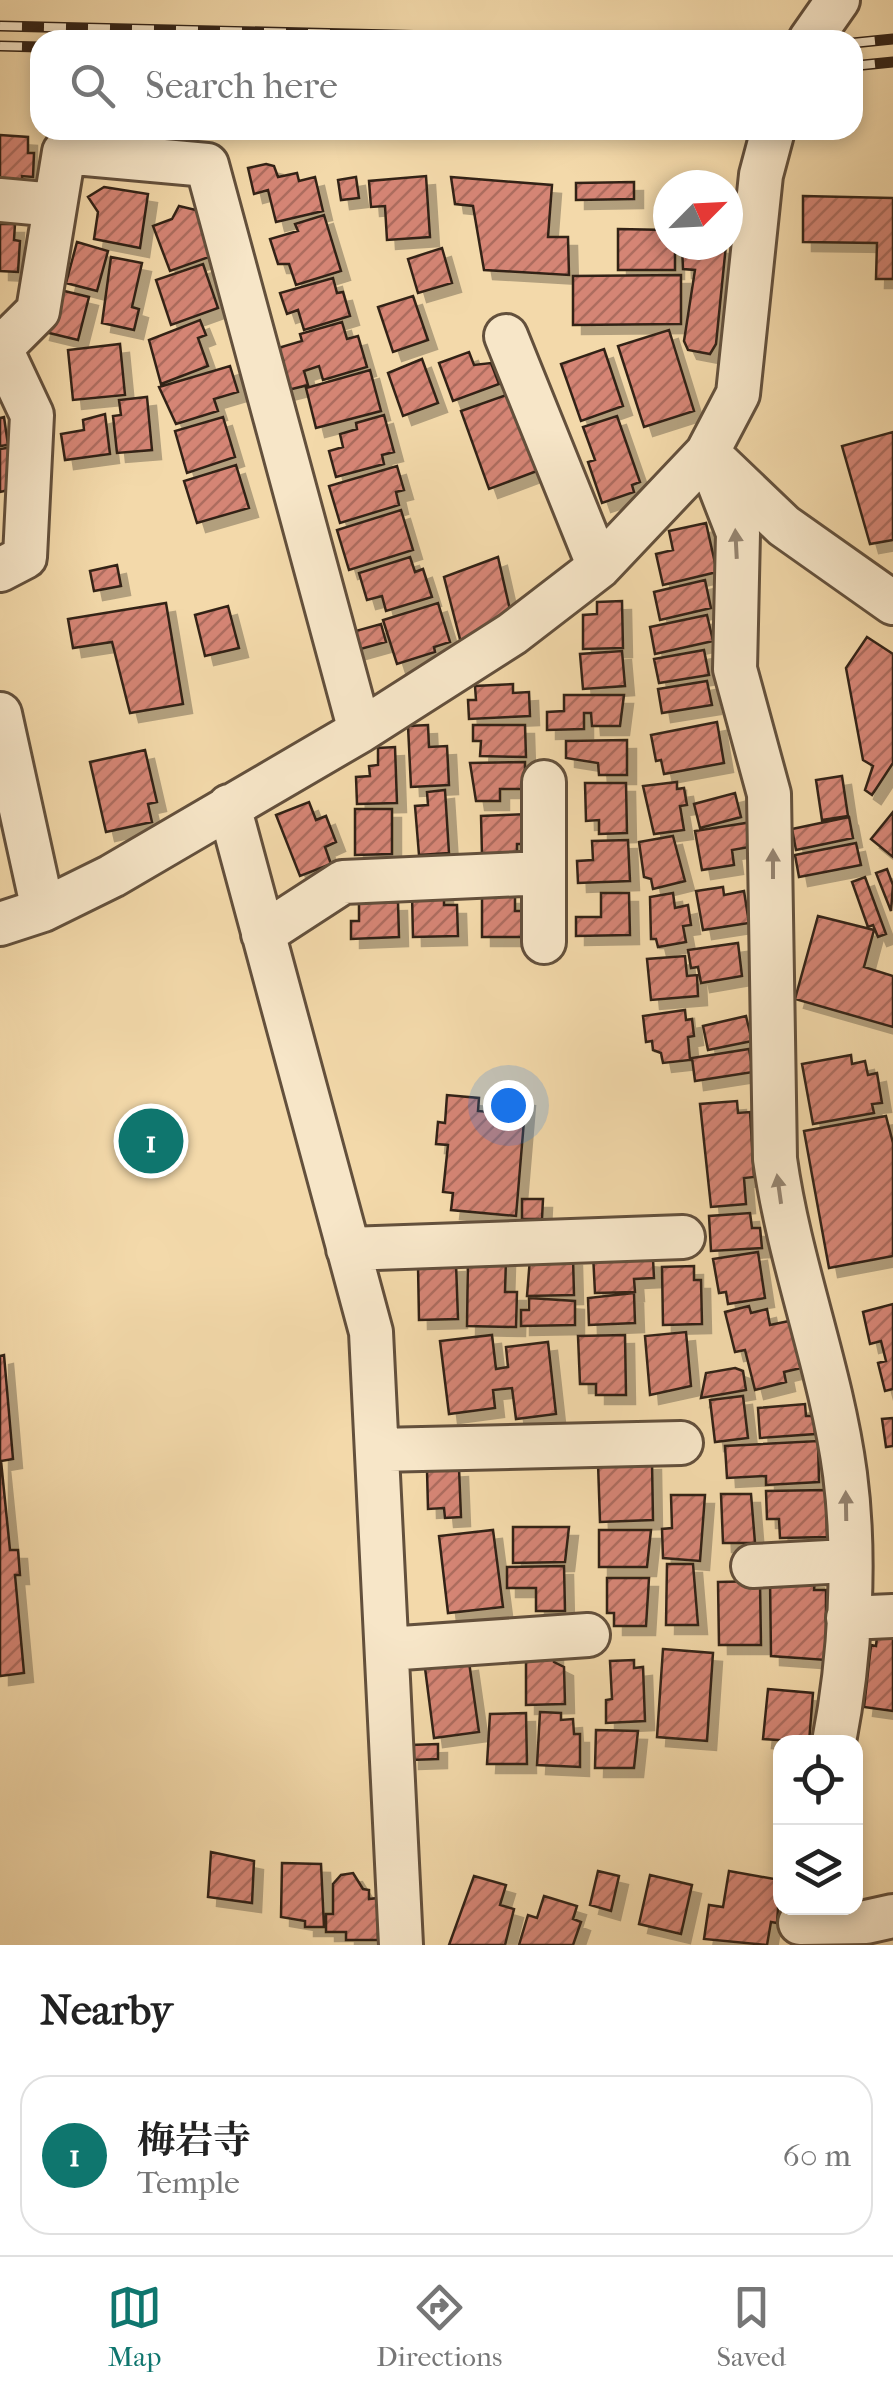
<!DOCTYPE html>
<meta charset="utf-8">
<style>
body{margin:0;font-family:"IM FELL French Canon","Noto Serif JP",serif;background:#f6f6f6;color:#222}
.controls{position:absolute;right:30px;bottom:30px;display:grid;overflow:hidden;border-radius:20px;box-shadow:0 5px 15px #0003}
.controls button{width:90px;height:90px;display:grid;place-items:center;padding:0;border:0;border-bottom:2px solid #e0e0e0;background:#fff;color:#222;font:50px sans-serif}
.compass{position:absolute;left:653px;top:170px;width:90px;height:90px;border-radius:50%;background:#fff;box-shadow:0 5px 15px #0003;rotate:66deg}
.you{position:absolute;left:508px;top:1105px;width:35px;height:35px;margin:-25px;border:8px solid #fff;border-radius:50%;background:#1a73e8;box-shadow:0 0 0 15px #1a73e833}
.badge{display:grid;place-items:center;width:65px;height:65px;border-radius:50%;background:#0f766e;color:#fff;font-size:32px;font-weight:700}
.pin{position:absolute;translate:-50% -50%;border:5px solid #fff;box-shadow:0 2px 10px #0006}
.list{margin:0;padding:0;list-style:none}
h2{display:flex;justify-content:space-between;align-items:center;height:130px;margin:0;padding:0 40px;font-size:42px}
h2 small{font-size:32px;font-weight:400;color:#767676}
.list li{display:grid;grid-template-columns:65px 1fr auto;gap:30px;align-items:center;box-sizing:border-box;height:160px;margin:0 20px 20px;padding:0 20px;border:2px solid #e0e0e0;border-radius:30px}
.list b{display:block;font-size:38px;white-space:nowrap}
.list p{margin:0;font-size:32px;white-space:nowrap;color:#767676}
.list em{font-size:32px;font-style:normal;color:#767676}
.icon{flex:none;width:55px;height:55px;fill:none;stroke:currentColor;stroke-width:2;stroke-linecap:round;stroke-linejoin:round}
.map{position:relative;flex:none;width:893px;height:1945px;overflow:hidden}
.search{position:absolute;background:#fff;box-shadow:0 5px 15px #0003;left:30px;right:30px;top:30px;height:110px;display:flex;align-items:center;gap:25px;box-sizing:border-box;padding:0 35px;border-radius:30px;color:#767676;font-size:38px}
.sheet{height:310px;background:#fff}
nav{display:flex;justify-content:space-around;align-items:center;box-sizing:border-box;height:140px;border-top:2px solid #e0e0e0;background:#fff;font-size:28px;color:#767676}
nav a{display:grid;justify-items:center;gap:5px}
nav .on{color:#0f766e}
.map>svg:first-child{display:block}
.building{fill:url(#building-hatch);stroke:#332317;stroke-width:2.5;filter:url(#shadow)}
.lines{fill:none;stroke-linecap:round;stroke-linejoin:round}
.minor-casing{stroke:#63503c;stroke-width:48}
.minor{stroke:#f7e6c8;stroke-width:42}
.rail-casing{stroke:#332317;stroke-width:11}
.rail{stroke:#f7e6c8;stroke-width:8;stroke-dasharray:22;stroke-linecap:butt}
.oneway{fill:#958470}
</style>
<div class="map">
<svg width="893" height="1945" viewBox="0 0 893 1945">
<defs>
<pattern id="building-hatch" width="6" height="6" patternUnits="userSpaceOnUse" patternTransform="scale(2.5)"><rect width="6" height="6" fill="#d58574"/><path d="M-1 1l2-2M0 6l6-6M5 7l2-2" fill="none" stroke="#ad6c5e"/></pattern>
<filter id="shadow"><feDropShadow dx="9" dy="9" stdDeviation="0" flood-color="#0004"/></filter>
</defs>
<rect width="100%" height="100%" fill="#f3d9aa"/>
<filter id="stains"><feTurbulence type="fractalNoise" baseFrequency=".002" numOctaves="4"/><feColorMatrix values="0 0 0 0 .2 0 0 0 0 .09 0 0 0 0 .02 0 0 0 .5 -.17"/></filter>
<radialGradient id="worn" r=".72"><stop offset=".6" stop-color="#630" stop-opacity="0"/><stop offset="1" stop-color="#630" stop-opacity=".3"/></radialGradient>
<!-- building -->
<path class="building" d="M0,135l28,2v16h6l-1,24 -11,-1v12l-22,-1z
M266,164l8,2 4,11 19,-4 2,8 16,-4 8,34 -47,11 -8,-32 -14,4 -6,-26z
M426,176l4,61 -43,3 -2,-34 -14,1 -2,-26z
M356,177l3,21 -18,2 -3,-20z
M451,177l101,8 -4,52h20l1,38 -85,-5 -11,-64 -18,-2z
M634,182v17l-58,1v-17z
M104,187l44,7 -8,54 -46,-9 4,-27 -10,-15z
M803,196l90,2v81h-17l1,-36 -74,-1z
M179,206l21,5 9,46 -39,14 -17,-45 19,-7z
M324,215l17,56 -45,14 -7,-21h-11l-8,-25 28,-8 -3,-7z
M0,224h15l-1,16 6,1 -2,31 -18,-1z
M618,229l50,1v15h7v25h-57z
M77,242l31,9 -11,40 -31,-8z
M682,245h44l-10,99 -6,10 -22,-4 -4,-9 11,-71 -12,-1z
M442,248l10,35 -34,10 -10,-34z
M111,257l31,6 -10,44 7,2 -5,21 -32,-7z
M203,264l15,44 -47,17 -15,-45z
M681,275v49l-108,1v-49z
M333,278l4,15 6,-1 7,24 -46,14 -6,-20 -11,4 -7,-21z
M52,288l37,9 -11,43 -37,-9z
M413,296l15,44 -35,12 -15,-45z
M200,320l6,15 -8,3 10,28 -47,18 -12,-44z
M342,322l5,17 11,-3 9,31 -44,13 -4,-14 -15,5 4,14 -24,6 -8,-29 7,-2 -5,-12 24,-7 -2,-7z
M669,330l25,81 -50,16 -26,-81z
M120,344l5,51 -52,5 -5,-50z
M604,349l19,57 -42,15 -20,-57z
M469,352l5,13 17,-2 8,21 -46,17 -14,-38z
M422,359l16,44 -35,13 -15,-43z
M230,366l8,26 -24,7 4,12 -42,13 -17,-37z
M370,370l11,41 -65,17 -10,-40z
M509,394l28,77 -48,18 -28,-78z
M147,397l5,53 -35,3 -4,-37 8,-1 -2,-15z
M105,414l5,40 -45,6 -4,-26 23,-4 -1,-10z
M384,415l10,37 -12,3 2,9 -48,13 -7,-26 14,-4 -3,-13 17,-5 -1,-6z
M617,416l23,66 -8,3 2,7 -32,11 -14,-41 7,-2 -12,-33z
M4,417l4,28 -8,1v-28z
M223,417l12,40 -48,16 -12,-42z
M893,432v108l-23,4 -28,-98z
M13,447l5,41 -18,4v-43z
M236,465l13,43 -52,15 -13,-42z
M397,466l7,24 -8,2 3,13 -59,18 -11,-37z
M401,510l12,40 -64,20 -12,-40z
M706,523l11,49 -54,13 -7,-31 17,-4 -4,-19z
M410,557l5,15 8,-3 9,28 -46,14 -4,-15 -15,4 -8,-27z
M498,557l12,53 -49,33 -17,-66z
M117,565l4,21 -27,5 -4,-20z
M705,580l6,28 -51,12 -6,-28z
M622,601l1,47 -40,1v-34l14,-1v-12z
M166,603l17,101 -53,9 -18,-71 -39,6 -5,-29z
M438,603l12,39 -16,5 1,5 -38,12 -14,-44z
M228,606l11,42 -34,8 -10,-41z
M707,615l6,26 -58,13 -5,-27z
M381,624l5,18 -29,8 -5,-18z
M867,637l26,17v109l-21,32 -7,-5 8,-24 -10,-6 -17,-92z
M704,650l5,25 -50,8 -5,-24z
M622,651l3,35 -42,3 -3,-35z
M707,681l5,24 -50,8 -4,-24z
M513,684v9l16,-1 1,24 -61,3 -1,-19h8l-1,-14z
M564,695h60l-4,31h-28l-1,-13h-7v16l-37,1v-18l17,-1z
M717,722l7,41 -60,11 -3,-14 -5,1 -5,-26z
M428,725l1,22 18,-1 2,39 -38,2 -3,-61z
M473,725h52l1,32 -46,-1 1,-15h-8z
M627,740v35h-28l-1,-12 -32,-5v-17z
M395,747l2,56 -40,1 -1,-27 14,-1 -1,-10 9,-1v-17z
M145,750l12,52 -9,2 4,18 -46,10 -16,-70z
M525,762v27h-25v12h-24l-6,-38z
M842,776l6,40 -26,4 -6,-40z
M677,782v7l7,-1 3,17 -7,1 4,24 -30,4 -11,-48z
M585,783h41l1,50 -28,1v-14l-13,1z
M445,790l4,63 -30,2 -4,-49 13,-1 -1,-13z
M735,793l6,24 -41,11 -6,-24z
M309,802l7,18 10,-4 10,26 -11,5 6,17 -31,12 -24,-61z
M355,809h37v45l-37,1z
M893,812v45l-22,-18z
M528,814l1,30h-12v9l-35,2 -1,-39z
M849,817l4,21 -57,12 -4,-21z
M752,822l3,24 -23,4 2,15 -32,5 -7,-39z
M673,836l12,45 -32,8 -2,-10 -7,-2 -5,-35z
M628,840l2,41 -52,2 -1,-22 16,-1 -1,-19z
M856,843l5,22 -62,12 -4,-22z
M887,869l6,16 -2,26 -15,-38z
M865,877l21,57 -8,3 -5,-12 -5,2 -16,-45z
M723,887l1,8 20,-4 5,32 -46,7 -7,-39z
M444,893v12h13l1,31 -45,1 -1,-43z
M601,893h28l1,42 -54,1v-19h25z
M673,893l2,15 13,-3 3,20 -8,1 3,16 -28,5 -2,-8h-5l-1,-42z
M482,895h33v16h15v26h-48z
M398,902l1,35 -48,2v-18h8v-18z
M818,916l56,14 -10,37 29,9v51l-98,-28z
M738,943l4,33 -41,7 -3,-16 -7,1 -3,-18z
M685,956l2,20 10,-1 1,21 -47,4 -4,-41z
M685,1010l1,10 6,-1 2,17 -6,1 2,23 -27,3 -2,-10 -8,-3 -1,-9 -6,1 -3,-26z
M746,1016l6,25 -44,9 -5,-24z
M749,1049l4,23 -58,9 -3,-23z
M851,1055l1,9 13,-3 3,14 9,-2 5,30 -10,1 2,9 -61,11 -11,-60z
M490,1093l36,4 -10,119 -65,-6 2,-17 -10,-1 5,-47 -12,-1 2,-22 7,1 2,-28 32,3 -1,13 10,1z
M737,1101l1,12 12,-1 4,65 -10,1 2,26 -35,3 -11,-103z
M886,1116l7,27v113l-64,12 -25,-137z
M522,1199h21l-1,20h-20z
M750,1213l2,15h8l2,20 -51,3 -2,-35z
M758,1252l7,46 -37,6 -2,-12 -7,1 -6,-34z
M593,1254l60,5 1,19 -20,1 1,13 -40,1z
M573,1257l1,38 -47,1 3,-38z
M468,1258l38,1 -1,33h12l-1,35 -49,-1z
M456,1263l2,56 -39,1 -1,-55z
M694,1266v14h7l1,44 -39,1 -1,-58z
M634,1293l1,30 -46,2 -1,-27z
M529,1298l46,3v24l-54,1v-16h8z
M893,1304v85l-8,2 -7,-28 8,-2 -5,-20 -11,3 -7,-32z
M749,1306l2,7 16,-4 3,16 19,-4 12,47 -17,4 2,10 -31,8 -10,-40 -10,2 -10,-40z
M686,1332l5,54 -41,9 -5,-59z
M492,1335l4,34 12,-2 -2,-20 42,-5 8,72 -40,5 -4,-31 -19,2 2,18 -46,6 -9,-73z
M625,1335l1,60h-30v-11h-16l-2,-48z
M4,1355l9,104 -12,2 9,89h8l2,25h-5l9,98 -24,3v-320z
M735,1368l8,3 3,19 -45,8 5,-25z
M743,1396l5,42 -33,4 -5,-42z
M805,1404l1,12h8l1,18 -55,4 -2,-30z
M893,1418v28l-7,1 -4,-28z
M818,1441l1,41 -53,3v-9l-39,2 -2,-32z
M652,1461l1,59 -53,2 -2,-59z
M459,1468l2,49 -16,1 -1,-10 -16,1 -1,-39z
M826,1490l1,47 -47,1 -1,-19h-12l-1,-28z
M721,1494h30l4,49h-32z
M671,1495h34l-5,66 -37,-3 -1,-29 10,-1z
M513,1527h56l-4,35 -52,1z
M493,1530l10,77 -55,6 -9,-77z
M599,1530h52l-4,37h-48z
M667,1564h26l5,61h-32z
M564,1566l1,45h-29v-23h-29v-21z
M607,1578h42l-3,48h-32v-13h-7z
M770,1579h45l-1,11h12v70l-55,-4z
M760,1581l1,64h-42l-1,-63z
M877,1637l16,2v72l-29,-4 7,-62 5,1z
M663,1649l50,4 -6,88 -50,-4z
M554,1651v11l10,5 1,37 -39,1v-53z
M634,1660v8l9,-1 2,54 -39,2v-23l6,-1 -2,-38z
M469,1662l10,70 -45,6 -9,-70z
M768,1689l45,4 -4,49 -46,-3z
M540,1712l21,1v7l12,-1 1,15h6v33l-43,-2z
M526,1713l1,51h-40l3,-50z
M596,1730l42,1 -4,37h-39z
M438,1744v15l-28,1v-15z
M211,1852l43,9 -2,42 -44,-6z
M282,1863l39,1 3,63h-19v-6l-24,-4z
M598,1871l21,5 -8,35 -21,-6z
M729,1871l51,9 -3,43 -6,-1 -4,23 -63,-6 5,-34 14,2z
M353,1873l10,16 6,1v9l9,-1v42h-32v-8h-20v-18h7v-30l8,-9z
M650,1875l42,10 -11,49 -42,-10z
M474,1876l32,9 -6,20 14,4 -9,36h-56z
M544,1896l33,10 -4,13 8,3 -8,23h-54l9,-30 9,3z"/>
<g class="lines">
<!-- minor casing -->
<g class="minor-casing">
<path id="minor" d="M810,40l28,-40
M0,200l55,5
M506,336l93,231
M0,349l38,-38 26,-159 143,13 153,566
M707,453l31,80 -3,136 34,125 6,365c15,107 56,209 70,315 11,84 5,186 -11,268
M715,460l69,66 109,77
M0,570l25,-13 7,-142 -31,-66
M0,714l43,196
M229,806l142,526 30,613
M0,924l43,-14 69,-34 248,-145 152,-97 87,-67 108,-114 31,-59 23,-219 12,-45
M263,934l80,-52 201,-9
M544,942v-160
M348,1249l335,-12
M378,1450l303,-7
M753,1566l94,-5
M848,1618l45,-2
M387,1649l201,-14
M800,1923l66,-1 27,-6"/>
</g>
<!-- minor -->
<use href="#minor" class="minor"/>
<!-- rail casing -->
<g class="rail-casing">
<path id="rail" d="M0,26l607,14
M853,43l40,-4
M0,46l40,1
M853,66l40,-4"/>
</g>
<!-- rail -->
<use href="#rail" class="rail"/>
</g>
<!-- one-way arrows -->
<defs><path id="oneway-solid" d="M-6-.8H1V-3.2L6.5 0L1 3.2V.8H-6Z" transform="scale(2.5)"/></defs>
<g class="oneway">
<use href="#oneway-solid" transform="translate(736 544) rotate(-93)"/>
<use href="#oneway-solid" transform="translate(773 864) rotate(-90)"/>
<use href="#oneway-solid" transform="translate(779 1189) rotate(-98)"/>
<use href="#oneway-solid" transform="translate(846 1506) rotate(-91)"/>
</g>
<rect width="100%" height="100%" filter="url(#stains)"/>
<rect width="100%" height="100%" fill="url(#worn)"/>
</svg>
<div class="controls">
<button><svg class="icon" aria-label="locate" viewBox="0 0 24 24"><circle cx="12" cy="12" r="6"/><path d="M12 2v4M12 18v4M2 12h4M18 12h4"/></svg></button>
<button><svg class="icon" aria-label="layers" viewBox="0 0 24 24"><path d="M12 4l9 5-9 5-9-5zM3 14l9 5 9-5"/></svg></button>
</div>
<svg class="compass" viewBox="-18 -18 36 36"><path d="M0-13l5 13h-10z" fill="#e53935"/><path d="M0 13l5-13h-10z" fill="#767676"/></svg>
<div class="you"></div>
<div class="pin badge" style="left:151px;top:1141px">1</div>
<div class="search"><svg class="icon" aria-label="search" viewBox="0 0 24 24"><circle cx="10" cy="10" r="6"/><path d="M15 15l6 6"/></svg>Search here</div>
</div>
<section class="sheet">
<h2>Nearby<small></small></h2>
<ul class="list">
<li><span class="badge">1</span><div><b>梅岩寺</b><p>Temple</p></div><em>60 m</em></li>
</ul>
</section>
<nav>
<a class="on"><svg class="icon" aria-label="map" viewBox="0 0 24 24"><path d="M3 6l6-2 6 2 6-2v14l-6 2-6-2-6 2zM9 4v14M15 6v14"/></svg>Map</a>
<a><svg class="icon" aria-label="directions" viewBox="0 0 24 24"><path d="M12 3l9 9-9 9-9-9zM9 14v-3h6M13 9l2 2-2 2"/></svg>Directions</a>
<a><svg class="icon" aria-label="saved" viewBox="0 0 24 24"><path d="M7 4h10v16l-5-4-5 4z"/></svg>Saved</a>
</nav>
